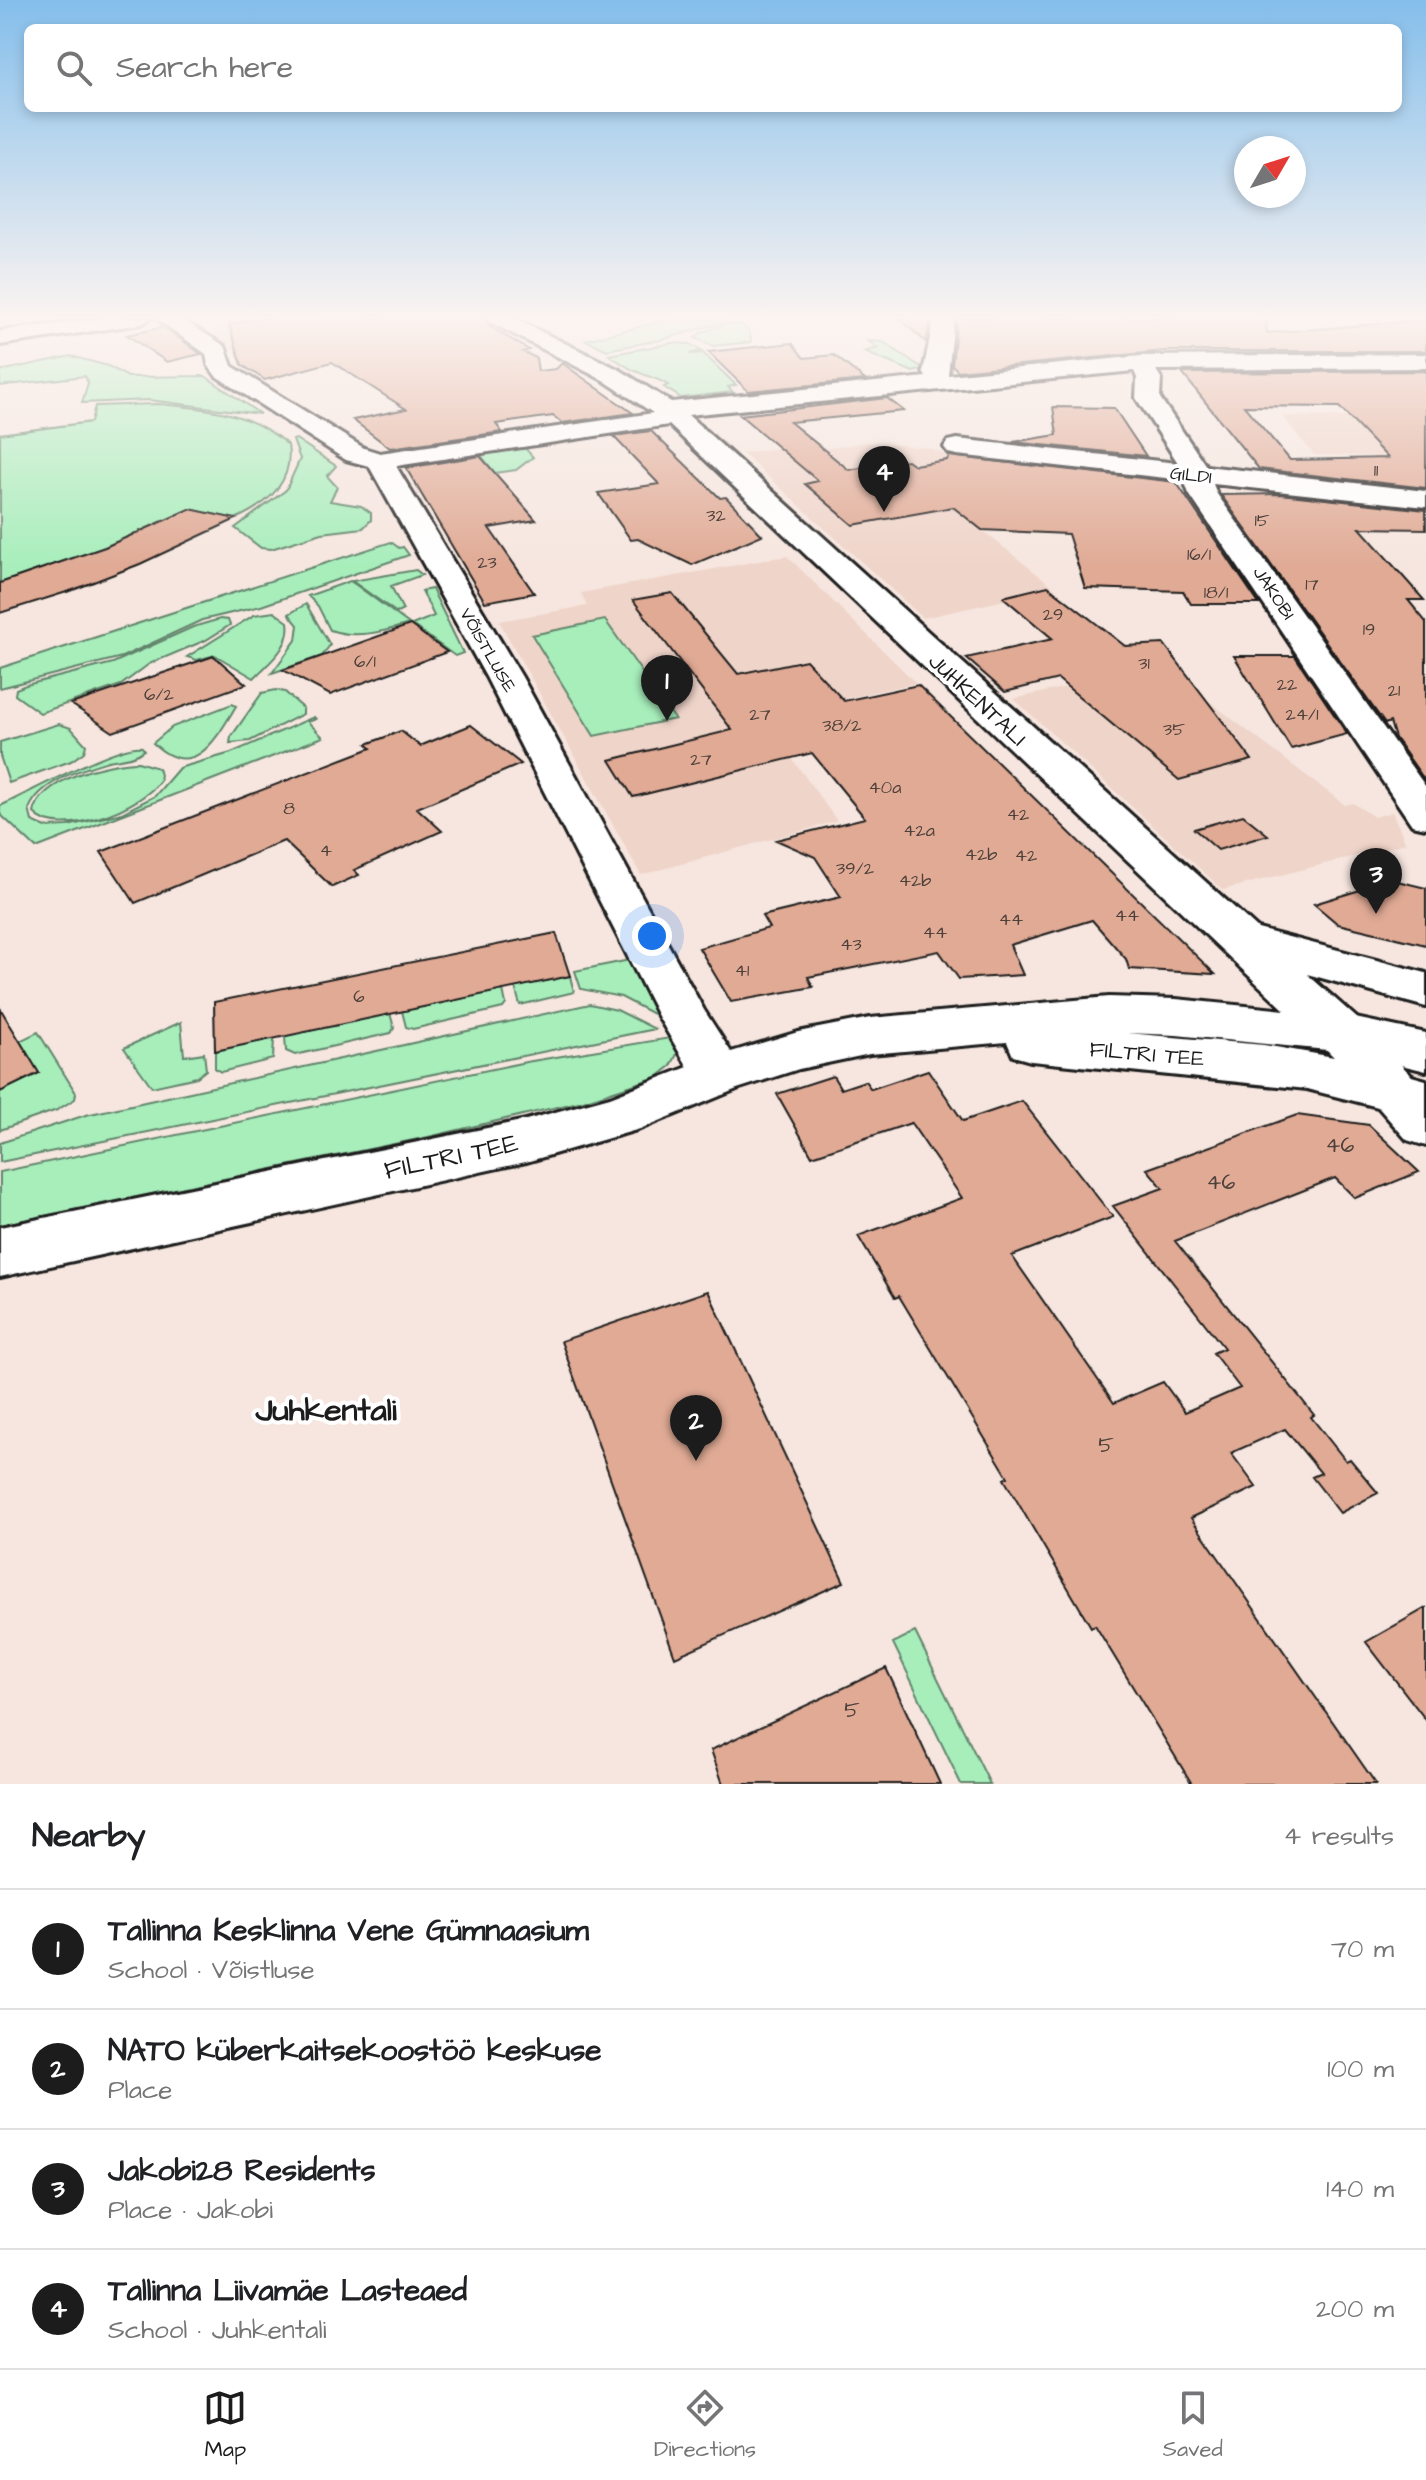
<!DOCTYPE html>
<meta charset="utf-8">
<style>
body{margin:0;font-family:"Architects Daughter",sans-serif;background:#f6f6f6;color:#202124}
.compass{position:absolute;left:1234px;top:136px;width:72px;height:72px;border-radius:50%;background:#fff;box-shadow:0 4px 12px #0003;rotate:51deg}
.you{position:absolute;left:652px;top:936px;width:28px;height:28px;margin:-20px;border:6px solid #fff;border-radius:50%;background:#1a73e8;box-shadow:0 0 0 12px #1a73e833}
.badge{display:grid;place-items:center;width:52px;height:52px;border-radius:50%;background:#1c1c1c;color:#fff;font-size:26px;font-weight:700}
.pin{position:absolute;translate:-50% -66px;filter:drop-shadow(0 2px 4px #0008)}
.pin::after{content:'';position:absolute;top:42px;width:28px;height:24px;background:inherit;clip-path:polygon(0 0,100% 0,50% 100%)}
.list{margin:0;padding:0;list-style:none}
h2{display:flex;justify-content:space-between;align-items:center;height:104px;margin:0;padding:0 32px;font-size:34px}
h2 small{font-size:26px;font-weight:400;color:#757577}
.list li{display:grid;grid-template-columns:52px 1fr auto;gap:24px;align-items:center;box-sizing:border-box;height:120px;padding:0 32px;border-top:2px solid #e0e0e0}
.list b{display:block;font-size:30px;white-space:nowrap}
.list p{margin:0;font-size:26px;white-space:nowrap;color:#757577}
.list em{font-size:26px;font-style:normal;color:#757577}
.icon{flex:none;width:44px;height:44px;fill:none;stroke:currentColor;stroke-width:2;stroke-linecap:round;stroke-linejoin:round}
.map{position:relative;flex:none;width:1426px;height:1784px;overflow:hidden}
.search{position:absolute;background:#fff;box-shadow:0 4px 12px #0003;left:24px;right:24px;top:24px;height:88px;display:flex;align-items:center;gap:20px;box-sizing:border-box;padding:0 28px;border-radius:12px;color:#757577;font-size:30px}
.sheet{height:584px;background:#fff}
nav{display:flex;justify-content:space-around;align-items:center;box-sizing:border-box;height:112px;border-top:2px solid #e0e0e0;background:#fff;font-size:22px;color:#757577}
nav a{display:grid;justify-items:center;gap:4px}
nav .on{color:#1c1c1c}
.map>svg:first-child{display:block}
.built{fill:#efd4c9}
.green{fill:#a7eebb;stroke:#62856c;stroke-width:2}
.building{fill:#e0aa95;stroke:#1c1c1c;stroke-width:2;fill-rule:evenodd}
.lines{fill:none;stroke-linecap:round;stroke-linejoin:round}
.minor-casing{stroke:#1c1c1c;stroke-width:6}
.major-casing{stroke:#1c1c1c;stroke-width:6}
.minor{fill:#fff;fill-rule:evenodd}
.major{fill:#fff;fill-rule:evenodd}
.labels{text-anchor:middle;stroke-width:8;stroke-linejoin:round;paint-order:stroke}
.number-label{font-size:18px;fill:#4d403a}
.far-street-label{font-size:18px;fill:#1c1c1c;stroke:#fff}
.street-label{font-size:22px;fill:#1c1c1c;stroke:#fff}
.near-number-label{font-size:22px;fill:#4d403a}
.near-street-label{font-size:26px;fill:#1c1c1c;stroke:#fff}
.near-quarter-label{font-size:32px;font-weight:bold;fill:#1c1c1c;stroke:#fff}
</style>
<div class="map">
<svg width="1426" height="1784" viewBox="0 0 1426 1784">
<rect width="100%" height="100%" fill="#f6e6df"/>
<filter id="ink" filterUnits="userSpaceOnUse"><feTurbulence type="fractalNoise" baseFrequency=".0125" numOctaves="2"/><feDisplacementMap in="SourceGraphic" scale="16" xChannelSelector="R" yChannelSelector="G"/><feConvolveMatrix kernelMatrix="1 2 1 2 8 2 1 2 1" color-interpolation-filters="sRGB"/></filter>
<g filter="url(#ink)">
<!-- built -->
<path class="built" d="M215,318h149l-46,8 -43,15 -43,9 -27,-16 14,-3 -5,-4 11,-2z
M1282,416l144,2v71l-22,-2 -32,-31 -58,-1z
M867,442l62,6 12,4 36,29 5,49 74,59 -133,29 -181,-165 37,-5 9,7z
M787,556l129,127 -141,31 -2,18 64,89 -196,54 -142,-254 88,-15 -6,-13z
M1161,665l184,140 8,-2 21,14 18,-5 14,31 -183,47 -209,-191z"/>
<!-- green -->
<path class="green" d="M675,318h63l-78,22 -53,10 -21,-10z
M727,324c13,-1 24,2 24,18l-38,4 -18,-8 5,-5z
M868,341l15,1 41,27 -11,3 -49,-20 14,-4z
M672,343l18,1 11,7 -12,3 14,-1 33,32 -8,2 5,5 -52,6 -17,-11 4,-2c-11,-7 -19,-8 -30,-13 -10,-3 -19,-11 -29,-17z
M71,356l37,10 20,11 77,-1 55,38 -111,-14 -67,3 6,-20 -3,-7 -85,10v-15z
M158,404c52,5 91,7 130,41 6,38 -21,60 -53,74l-45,-10 -85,38 -105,36v-149l91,-12 4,-16z
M296,439l40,27 -9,10 10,11 -7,14 31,5 10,7v7l-8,8 -41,5 -51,16 -10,-1 -26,-20 51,-38 14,-31 -7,-19z
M524,447l9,10 -17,13 -21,3 -15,-19z
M391,542l8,6 4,-1 6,8 -148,51 -59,14 -80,37 -122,31v-20z
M416,570l6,5 -31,11 12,24 -6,3 -45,-32z
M350,581l6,4 53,39c-25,8 -54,15 -79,6l-12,-24 -10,-10z
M432,589l31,64 -8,3 -43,-31 22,-9 -12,-25z
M306,604l24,41 -8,11 -50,17 24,-33 2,-15 -9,-11z
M274,612l14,10c4,24 -19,41 -34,56l-39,-23 -18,5 -10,-3 67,-42z
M220,619l8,1 2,5 -24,15 -57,24 -28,21 -81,28 -25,-18 1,-6 10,-4 87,-22 80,-36z
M605,620l70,99 -81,17 -62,-101z
M276,690l9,2 18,16v6l-53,27 -20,2 1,-6 31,-44z
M232,704l4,2c-19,31 -41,77 -83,37l19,-16z
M314,717l2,2 -8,3 15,15 -287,111 -36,-34v-8c27,-12 120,-64 142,-59l2,3c-11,9 -23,8 -36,11 -26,8 -68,20 -79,48l3,12 14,6 22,-1 54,-13 33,-17 24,-28 52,-15z
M59,724l12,4 15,17 -2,7 -13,9 -62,22 -9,-27v-14z
M138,762l20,6 3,11c-16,28 -103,62 -127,34 6,-35 74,-50 104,-51z
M635,959l24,58 -38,-20 -40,-8 -6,-18z
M570,976l4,16 -54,13 -5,-18z
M503,990l3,14 -3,4 -90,21 -7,-2 -4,-16z
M590,1004l27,6 38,19 -655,133v-19l86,-28z
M390,1013l4,15 -3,5 -96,22 -9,-4 -1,-15z
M181,1022l3,34 20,-3 2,17 -9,7 -45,10 -28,-39z
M38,1032l38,61 -1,6 -18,11 -57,20v-38l39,-19 -19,-32z
M676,1037l4,11 -9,18 -14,11 -74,24 -155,36 -428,88v-53l526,-110z
M274,1038l-1,21 -52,13 -6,-3v-18z
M915,1632l75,152h-29l-68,-141z"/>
<!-- building -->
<path class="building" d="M261,318h223l5,8 40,24 -6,2 13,6 2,13 18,-2 6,-6 71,50 -71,10 -9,-7 -57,8 6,8 -112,16 -37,-28 53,-11 -74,-47 -67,18 -23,-15 -13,-41z
M899,318h32l-5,24z
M957,318h309l1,15 159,-13v31h-261l-207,20 -6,-6z
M164,327l37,27 -34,8 -40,-27z
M792,343l12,15 30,-3 31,25 -117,11 -40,-39z
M1426,371v117l-167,-19 -77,-96zM1244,406l95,1 49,51 -98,2z
M887,398l17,13 -114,11 59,48 58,-10 7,5 33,-5 2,-4 227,26 83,122h-68l-8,-13 -98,-3 -17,-54 -86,-4 -29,-23 -100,18 -48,-41 13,-3 -78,-66z
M1053,407l61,1 32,48 -133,-14 44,-7z
M651,431l69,67 6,-1 36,38 -70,30 -54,-26 -7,1 -33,-47 61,-9 -46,-48z
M480,456l56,64 -47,8 45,65 -49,9 -79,-134z
M1280,494l146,16v19l-66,-1 64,72h-16l18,22v160l-31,-44 -5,-16 -5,2 -164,-229z
M190,509l46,10 -96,45 -67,26 -73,23v-30l105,-36z
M1048,586l77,60 39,-2 88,116 -73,20 -121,-101 -53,13 -39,-34 87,-19 -50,-42z
M672,593l66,81 68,-14 38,41 74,-16 297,289 -86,-5 -3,-10 -34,-39 -82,25 13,30 -64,4 -20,-28 -131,26 5,10 -82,15 -32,-54 70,-20 -7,-12 79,-19 -26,-40 -39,-17 89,-22 -53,-65 -179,44 -23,-37 122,-30 -99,-130z
M410,625l37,27 -117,43 -47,-25z
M214,656l32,28 -133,48 -42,-28z
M1234,656h61l52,78 -56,15z
M471,725l50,39 -104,44 25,23 -88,39 5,5 -27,12 -48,-46 -149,62 -34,-51 270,-104 -4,-4 34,-13 19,15z
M1243,815l25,20 -50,15 -24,-21z
M1393,880l33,8v57l-88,-21 -24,-20z
M556,933l14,43 -355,75 -1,-49z
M0,1008l39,65 -39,19z
M928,1070l35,51 59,-20 91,116 -101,39 102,147 49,-21 22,30 55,-24 -27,-35 11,-5 -111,-142 50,-18 -16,-19 150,-54 72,10 50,47 -64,26 -20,-20 -160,63 139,174 -3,2 35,44 4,-2 28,34 -38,20 -28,-36 9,-4 -36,-44 -54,24 25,34 -65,31 185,266h-184l-97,-159 -4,2 -87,-148 4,-2 -109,-181 -4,2 -37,-62 104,-38 -51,-75 -99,33 -35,-62 56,-18 8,13 24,-8 6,8z
M708,1291l136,291 -169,75 -114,-316z
M1426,1608v112l-60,-78z
M886,1668l54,116h-217l-12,-34z"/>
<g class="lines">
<!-- minor casing -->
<g class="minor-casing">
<path id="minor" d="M105,318h46l-10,6 -141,21v-14z
M156,318h24l45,28 7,20 132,82 16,5 273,-40 -50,-33 -113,-58 -3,-4h26l107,52 51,32 255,-25 -3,-5 11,-54h20l-6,57 193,-19 285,-2v14l-270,2 5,8 -1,20 46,68 220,25v16l-213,-23 4,10 209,293v41l-14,-3 -223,-331 -5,-14 -227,-25 -9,-2 -4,-6 4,-6 9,-2 221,24 -42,-65 1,-20 -3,-7 -446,44 570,514 168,44v34l-119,-33 52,46 67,71v55l-19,-6 -29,-33 -71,-18 -276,-28 -18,-5 -6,-14 -137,12 -71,15 -62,20 -97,40 -114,33 -526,115v-50l526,-107 84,-23 78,-30 -29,-49 -173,-341 -117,-211 -23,-6 -130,-84 -8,-11 -2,-11zM669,425l616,585 -109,-11 -67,-2 -239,21 -72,14 -67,20 -27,-42 -182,-333 -126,-211zM1127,1033l49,2 151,15 7,7 -70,-12z"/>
</g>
<!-- major casing -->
<g class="major-casing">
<path id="major" d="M1341,1015l85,18v38l-103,-25 -7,-13 7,-13z
M1397,1072l29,8v40l-47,-14 -8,-14 8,-14z"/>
</g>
<!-- minor -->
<use href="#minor" class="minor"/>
<!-- major -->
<use href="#major" class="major"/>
</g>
</g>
<!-- sky -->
<linearGradient id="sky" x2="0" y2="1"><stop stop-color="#84beeb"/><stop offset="0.56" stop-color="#fbf4f1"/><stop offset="1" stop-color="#fbf4f1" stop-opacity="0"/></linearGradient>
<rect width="1426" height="567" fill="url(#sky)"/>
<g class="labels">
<!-- number labels -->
<g class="number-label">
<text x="1376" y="476">11</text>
<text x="716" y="521">32</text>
<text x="1262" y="526">15</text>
<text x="1199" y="560">16/1</text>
<text x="487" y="568">23</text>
<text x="1312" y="590">17</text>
<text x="1216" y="598">18/1</text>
<text x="1053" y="620">29</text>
<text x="1369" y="635">19</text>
<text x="365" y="667">6/1</text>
<text x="1144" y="669">31</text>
<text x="1287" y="690">22</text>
<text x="1394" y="696">21</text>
<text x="159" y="700">6/2</text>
<text x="760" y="720">27</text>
<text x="1302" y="720">24/1</text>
<text x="842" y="731">38/2</text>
<text x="1174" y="735">35</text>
<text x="701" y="765">27</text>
<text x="885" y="793">40a</text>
<text x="289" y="814">8</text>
<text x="1018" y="820">42</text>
<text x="919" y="836">42a</text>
<text x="326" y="856">4</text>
<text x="981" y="860">42b</text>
<text x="1026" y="861">42</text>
<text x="855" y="874">39/2</text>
<text x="915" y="886">42b</text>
<text x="1127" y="921">44</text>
<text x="1011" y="925">44</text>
<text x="935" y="938">44</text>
<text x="851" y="950">43</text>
<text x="742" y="976">41</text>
<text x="359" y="1002">6</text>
</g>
<!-- far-street labels -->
<g class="far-street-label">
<text transform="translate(1191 475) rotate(6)" y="6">GILDI</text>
<text transform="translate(1274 593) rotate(56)" y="6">JAKOBI</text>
<text transform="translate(488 650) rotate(60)" y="6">VÕISTLUSE</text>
</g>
<!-- street labels -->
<g class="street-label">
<text transform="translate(978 699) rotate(43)" y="8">JUHKENTALI</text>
<text transform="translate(1147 1053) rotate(5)" y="8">FILTRI TEE</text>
</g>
<!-- near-number labels -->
<g class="near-number-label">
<text x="1340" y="1152">46</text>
<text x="1221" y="1189">46</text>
<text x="1106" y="1452">5</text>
<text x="852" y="1717">5</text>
</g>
<!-- near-street labels -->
<g class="near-street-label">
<text transform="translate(451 1156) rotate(-12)" y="9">FILTRI TEE</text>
</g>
<!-- near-quarter labels -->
<g class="near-quarter-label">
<text x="326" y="1420">Juhkentali</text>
</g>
</g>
</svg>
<svg class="compass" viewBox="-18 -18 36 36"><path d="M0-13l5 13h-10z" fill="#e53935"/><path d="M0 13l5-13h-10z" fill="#757577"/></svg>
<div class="you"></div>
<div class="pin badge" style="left:667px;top:721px">1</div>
<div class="pin badge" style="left:696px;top:1461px">2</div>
<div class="pin badge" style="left:1376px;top:914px">3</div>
<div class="pin badge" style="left:884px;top:512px">4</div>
<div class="search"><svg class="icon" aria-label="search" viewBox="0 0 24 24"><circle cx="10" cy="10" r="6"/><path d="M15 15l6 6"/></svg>Search here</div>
</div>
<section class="sheet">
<h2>Nearby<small>4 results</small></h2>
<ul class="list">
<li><span class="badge">1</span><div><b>Tallinna Kesklinna Vene Gümnaasium</b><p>School · Võistluse</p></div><em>70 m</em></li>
<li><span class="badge">2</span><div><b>NATO küberkaitsekoostöö keskuse</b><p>Place</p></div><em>100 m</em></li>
<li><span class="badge">3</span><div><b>Jakobi28 Residents</b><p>Place · Jakobi</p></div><em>140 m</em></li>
<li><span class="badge">4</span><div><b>Tallinna Liivamäe Lasteaed</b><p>School · Juhkentali</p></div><em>200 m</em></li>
</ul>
</section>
<nav>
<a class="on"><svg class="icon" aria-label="map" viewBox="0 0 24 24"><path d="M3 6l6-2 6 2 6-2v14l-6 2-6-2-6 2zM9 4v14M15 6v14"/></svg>Map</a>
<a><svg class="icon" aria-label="directions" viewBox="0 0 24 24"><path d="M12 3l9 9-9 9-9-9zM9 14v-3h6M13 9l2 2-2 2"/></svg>Directions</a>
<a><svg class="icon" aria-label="saved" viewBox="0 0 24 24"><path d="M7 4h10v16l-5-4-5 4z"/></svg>Saved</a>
</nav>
